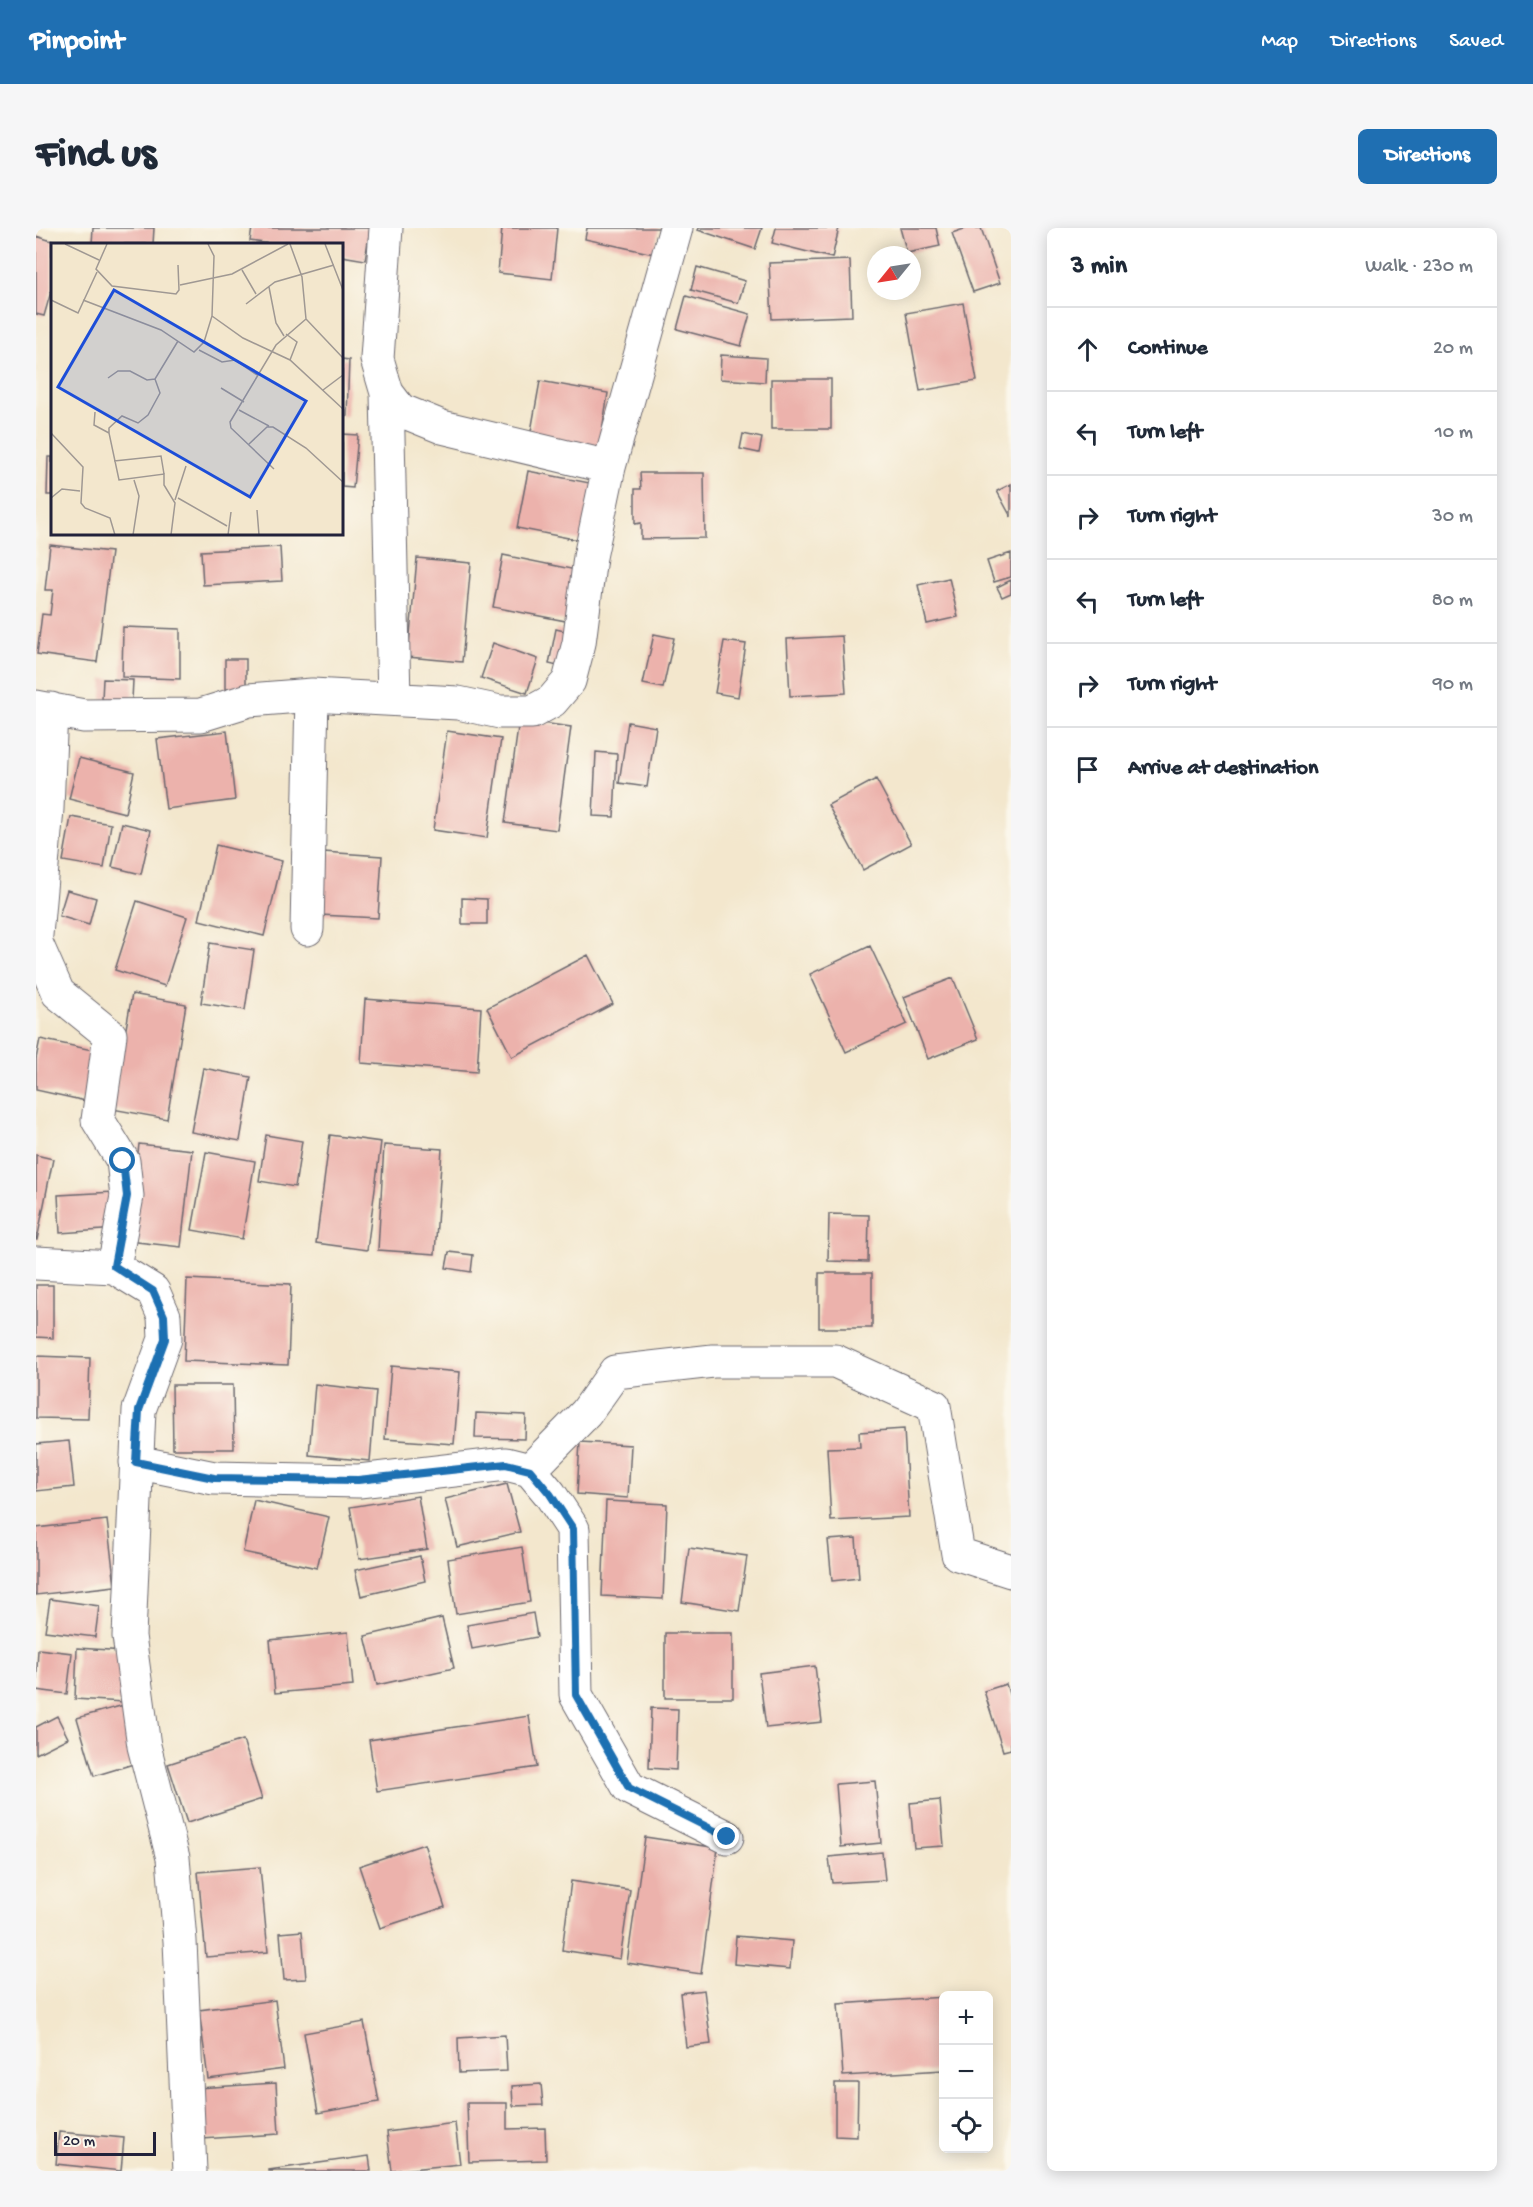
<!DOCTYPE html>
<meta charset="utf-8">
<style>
body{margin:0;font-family:"Gochi Hand",sans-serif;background:#f6f6f7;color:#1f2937}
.controls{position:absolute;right:18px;bottom:18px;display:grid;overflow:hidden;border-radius:9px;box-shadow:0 3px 15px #0003}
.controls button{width:54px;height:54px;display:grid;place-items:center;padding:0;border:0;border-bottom:2px solid #e0e1e3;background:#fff;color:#1f2937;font:30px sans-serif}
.compass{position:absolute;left:831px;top:18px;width:54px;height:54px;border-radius:50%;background:#fff;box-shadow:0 3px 15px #0003;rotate:240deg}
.scale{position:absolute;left:18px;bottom:15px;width:102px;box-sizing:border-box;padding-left:6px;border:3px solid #22223b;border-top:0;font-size:16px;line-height:21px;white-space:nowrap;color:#22223b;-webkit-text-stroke:4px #fbf7ec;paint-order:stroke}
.stop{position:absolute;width:18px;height:18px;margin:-14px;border:4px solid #1f6fb2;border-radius:50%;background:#fff}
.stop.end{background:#1f6fb2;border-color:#fff;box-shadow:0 2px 6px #0008}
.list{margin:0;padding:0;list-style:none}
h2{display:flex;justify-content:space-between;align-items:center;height:78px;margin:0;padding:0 24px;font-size:26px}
h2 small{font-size:20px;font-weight:400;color:#747a83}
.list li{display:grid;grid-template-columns:39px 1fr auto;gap:18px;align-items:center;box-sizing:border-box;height:84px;padding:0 24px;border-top:2px solid #e0e1e3}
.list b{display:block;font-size:22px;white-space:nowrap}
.list em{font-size:20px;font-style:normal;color:#747a83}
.icon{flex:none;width:33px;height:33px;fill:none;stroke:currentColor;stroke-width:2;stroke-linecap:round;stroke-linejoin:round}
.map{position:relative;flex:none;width:975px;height:1943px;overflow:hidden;border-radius:9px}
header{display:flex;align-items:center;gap:36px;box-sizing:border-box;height:84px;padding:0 30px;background:#1f6fb2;color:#fff}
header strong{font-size:28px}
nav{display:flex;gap:33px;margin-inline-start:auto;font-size:21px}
.intro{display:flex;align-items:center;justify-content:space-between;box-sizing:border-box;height:144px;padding:0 36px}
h1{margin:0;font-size:42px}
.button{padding:15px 27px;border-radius:9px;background:#1f6fb2;color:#fff;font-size:21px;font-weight:700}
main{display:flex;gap:36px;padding:0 36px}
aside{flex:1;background:#fff;border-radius:9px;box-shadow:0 3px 15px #0003}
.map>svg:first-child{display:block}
.building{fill:#ecb2ac}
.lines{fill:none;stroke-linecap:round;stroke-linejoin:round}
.street-casing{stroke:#6b676e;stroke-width:35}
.street{stroke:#fff;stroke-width:33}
.route{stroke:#1f6fb2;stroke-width:8}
.inset-road{fill:none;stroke:#9f9893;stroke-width:1.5}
.view{fill:#1d4ed8;fill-opacity:0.15;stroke:#1d4ed8;stroke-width:3}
.inset-edge{fill:none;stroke:#22223b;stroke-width:3}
</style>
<header>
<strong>Pinpoint</strong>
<nav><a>Map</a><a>Directions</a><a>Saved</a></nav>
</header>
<div class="intro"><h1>Find us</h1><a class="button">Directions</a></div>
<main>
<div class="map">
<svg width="975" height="1943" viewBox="0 0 975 1943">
<rect width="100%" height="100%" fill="#fbf7ec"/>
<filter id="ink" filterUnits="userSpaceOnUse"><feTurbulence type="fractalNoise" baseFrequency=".0167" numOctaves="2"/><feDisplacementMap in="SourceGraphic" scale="12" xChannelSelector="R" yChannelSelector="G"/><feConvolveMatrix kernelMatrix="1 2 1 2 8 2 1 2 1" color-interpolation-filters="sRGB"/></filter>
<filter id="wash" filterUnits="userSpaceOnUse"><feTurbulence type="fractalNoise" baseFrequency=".008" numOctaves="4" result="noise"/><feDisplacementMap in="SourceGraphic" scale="24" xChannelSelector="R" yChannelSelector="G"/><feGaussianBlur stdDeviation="1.35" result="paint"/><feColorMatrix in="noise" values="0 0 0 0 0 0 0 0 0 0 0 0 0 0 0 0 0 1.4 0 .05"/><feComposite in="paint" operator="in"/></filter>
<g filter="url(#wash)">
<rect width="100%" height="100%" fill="#f3e7cd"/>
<g id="blocks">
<!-- building -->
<path class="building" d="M57,0h61l-1,16h-61z
M216,0h118l-5,32 -23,-4v-12h-70l-22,-3z
M466,0h55l-5,51 -54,-6z
M551,0h72l-5,26 -69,-15z
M663,0h63l-7,21 -57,-19z
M740,0h63l-7,30 -60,-15z
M864,0h36l4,18 -33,7z
M931,0h14l19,55 -27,9 -21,-59z
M0,8l25,8h-9v44l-8,28 -8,-2z
M814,32l2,56 -80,3 -3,-56z
M661,39l48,14 -7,22 -47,-13z
M650,68l64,18 -9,32 -64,-17z
M927,75l14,78 -57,10 -14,-78z
M685,127l45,3 -1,24 -45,-3z
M306,131l7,1 -2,56h-5z
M735,151h60v50h-60z
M504,153l68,12 -9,56 -69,-12z
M306,206l16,1 -5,53 -11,-1z
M707,206l19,4 -3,15 -19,-4z
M12,229h4v38h-5z
M492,243l72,14 -11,57 -72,-14z
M604,245h64l1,65 -64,1v-16l-6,1v-35h6z
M975,256v33l-14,-26z
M14,317l61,7 -14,110 -60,-8 5,-40 8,1 3,-25h-8z
M244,319l2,34 -79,4 -2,-34z
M975,325v24l-17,5 -7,-21z
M467,327l78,16 -10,51 -78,-15z
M381,330l54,5 -9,99 -54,-5z
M913,350l9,39 -31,7 -9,-39z
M975,352v13l-9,4 -5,-10z
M87,399l57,2v50l-58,-2z
M520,401l21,5 -6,35 -22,-5z
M618,406l20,4 -11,50 -20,-4z
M806,408l4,57 -56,3 -3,-57z
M688,413l22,3 -8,53 -23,-4z
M457,415l45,16 -11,34 -46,-15z
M189,431h21v30h-21z
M67,451l30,1 -1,20 -30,-1z
M483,492l52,7 -14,103 -52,-7z
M592,494l28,5 -9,60 -28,-4z
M191,503l8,69 -69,9 -9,-70z
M411,503l54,8 -14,99 -54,-8z
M560,524l21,2 -3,63 -21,-1z
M43,530l55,14 -9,41 -56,-14z
M840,551l35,65 -48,26 -35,-65z
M35,589l40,7 -7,44 -41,-7z
M86,595l29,7 -10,44 -29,-7z
M180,617l66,16 -18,75 -65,-16z
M287,624l59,4 -4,62 -58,-3z
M31,662l29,8 -7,27 -30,-9z
M426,670l25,1v25h-25z
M101,673l50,16 -22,69 -50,-16z
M174,715l44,7 -9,60 -44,-7z
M834,718l37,78 -61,28 -36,-78z
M552,727l25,49 -101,53 -25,-49z
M917,750l25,61 -50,20 -24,-62z
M96,766l54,10 -19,115 -55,-10z
M329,771l116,9 -4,64 -116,-9z
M4,811l57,12 -11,50 -50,-11v-31z
M167,840l48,9 -11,64 -49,-9z
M230,907l36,6 -7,46 -36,-6z
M294,907l51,7 -14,108 -51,-7z
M103,916l53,6 -11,97 -53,-6z
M348,917l58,4 -7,105 -57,-4z
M170,924l49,9 -13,78 -50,-9z
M0,927l17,4 -16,81h-1z
M78,964l3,37 -57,4 -2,-38z
M793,986l40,1 -1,47 -40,-1z
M413,1024l24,3 -2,17 -25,-4z
M783,1045h53v55h-53z
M151,1051l104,5 -3,81 -104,-4z
M0,1057h17v53l-17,-1z
M0,1128l54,2 -2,61 -52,-1z
M355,1138l69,6 -6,72 -69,-5z
M279,1156l61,7 -6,70 -61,-6z
M136,1157h61l1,64h-61z
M440,1185l50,2 -1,24 -50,-1z
M868,1201l5,88 -78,4 -4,-73 33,-1 -1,-15z
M33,1213l5,46 -38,4v-47z
M544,1214l51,3 -3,53 -51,-4z
M471,1256l13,48 -63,15 -12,-48z
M382,1268l9,53 -68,10 -9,-52z
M218,1272l75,17 -12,51 -74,-16z
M570,1273l61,3 -4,95 -61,-3z
M71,1292l8,66 -79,9v-67z
M820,1310l3,40 -27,3 -4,-41z
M486,1319l8,55 -74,12 -8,-55z
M653,1320l58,8 -8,55 -57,-9z
M384,1328l5,25 -64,15 -6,-26z
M14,1371l49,7 -4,31 -50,-6z
M497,1385l4,24 -65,12 -5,-24z
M406,1390l12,50 -77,17 -12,-49z
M312,1404l5,54 -78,7 -5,-53z
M629,1405h68v65h-68z
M41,1420l48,3 -2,51 -48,-3z
M2,1421l34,4 -5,41 -31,-4z
M779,1438l7,56 -56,6 -7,-55z
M970,1456l5,16v49l-8,2 -19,-60z
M88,1477l16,57 -46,14 -17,-58z
M615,1480l27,1 -2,61 -27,-2z
M21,1488l11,22 -32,16v-27z
M493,1488l8,51 -160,24 -8,-51z
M207,1512l19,59 -75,24 -19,-59z
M839,1553l6,62 -40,4 -5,-63z
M904,1572l4,46 -30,2 -4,-45z
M609,1609l73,11 -17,126 -74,-11z
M388,1616l21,63 -65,21 -21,-62z
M846,1624l3,28 -53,3 -3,-26z
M224,1639l8,85 -62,5 -8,-85z
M535,1653l59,9 -10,69 -58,-9z
M266,1703l4,48 -22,1 -4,-47z
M700,1708l56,5 -2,28 -56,-5z
M668,1762l7,54 -25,3 -6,-54z
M908,1769v73l-101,6 -5,-72z
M239,1772l9,69 -76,10 -9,-69z
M328,1794l15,80 -61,11 -14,-80z
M469,1807l2,36 -48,2 -1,-35z
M240,1855l3,51 -77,5 -4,-51z
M799,1855h23l-1,54 -22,-1z
M505,1856l2,21 -30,1 -1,-20z
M431,1875h40v26l38,-1 1,32 -77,2z
M419,1895l5,41 -68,7 -5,-39z
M23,1904l65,6 -3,33 -65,-7z
M333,1928l2,15h-102v-1z"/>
</g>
</g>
<g filter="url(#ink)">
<use href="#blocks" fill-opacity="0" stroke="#6b676e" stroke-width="1.5"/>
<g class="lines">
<!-- street casing -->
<g class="street-casing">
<path id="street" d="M350,0l-9,131 10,34 13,17 42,17 167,40
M351,165l7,306
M0,479l48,9 117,-1 48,-15 63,-5 146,8 42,9h32l20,-11 17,-20 10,-38 11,-86 19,-90 67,-239
M271,701l5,-234
M0,707l11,-126 4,-100
M0,715l22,50 52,42 -12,85 25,41 4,35 -13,71
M0,1035l78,4 39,24 11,25 1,23 -26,71 -10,226 15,110 29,112 7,83 10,230
M100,1234l78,16 145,3 147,-17 24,6 20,24 23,35 3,166 53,93 98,49
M494,1242l56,-57 29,-41 98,-11h122l99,45 24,148 53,17"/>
</g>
<!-- street -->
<use href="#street" class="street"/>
</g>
</g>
<g class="lines" filter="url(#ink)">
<!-- route -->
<path class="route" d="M87,933l4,35 -13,70 39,25 11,25 1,23 -26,71 -3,52 78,16 144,2 148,-16 24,6 20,24 23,35 3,166 53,93 98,49"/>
</g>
<!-- overview -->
<g transform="translate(15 15)">
<rect width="292" height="292" fill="#f3e7cd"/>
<path class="inset-road" d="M14,1l34,16M56,1l-11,25 16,17 64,8 3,-4 -1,-25M239,1l12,33 4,42 37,39M274,1l18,46M191,27l14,24M129,42l52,-11 56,-30M218,44l7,36 8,13M0,57l27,13 19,-41M32,57l78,30 33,22 10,-10 8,-26 2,-60 -6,-12M195,61l29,-22 59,-17M161,73l31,22 47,22 53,49M235,91l11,8 -7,18M148,107l23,12 13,-2 22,15M57,135l10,-7h12l17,9 8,-1 23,-38M104,136l5,14 -12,22 -10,8 -16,-7 -13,12v5l10,47 45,-6v11l11,18 -4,32M170,145l23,14M272,147l20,-15M188,167l30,16M44,169l-1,13 15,8M0,190l32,34 -2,36 4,5 25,10 5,17M198,201l18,-17h6l33,21 37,34M63,218l47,-5 3,18M223,226l-43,-41 -1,-6 46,-77 30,-26M0,255l11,-9 18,2M127,255l49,28M124,257l11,-34M206,267l2,25M82,292l6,-39 -5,-16M177,292l3,-23"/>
<path class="view" d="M63,47l192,111 -56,96 -192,-110z"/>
<rect width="292" height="292" class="inset-edge"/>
</g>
</svg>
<div class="controls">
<button>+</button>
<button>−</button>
<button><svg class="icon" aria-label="locate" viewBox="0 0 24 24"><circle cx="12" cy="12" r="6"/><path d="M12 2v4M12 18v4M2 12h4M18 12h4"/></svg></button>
</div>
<svg class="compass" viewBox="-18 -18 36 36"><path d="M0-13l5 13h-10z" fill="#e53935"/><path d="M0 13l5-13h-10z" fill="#747a83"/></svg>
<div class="scale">20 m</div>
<div class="stop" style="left:87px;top:933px"></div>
<div class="stop end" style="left:691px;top:1609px"></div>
</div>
<aside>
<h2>3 min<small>Walk · 230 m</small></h2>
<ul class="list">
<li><svg class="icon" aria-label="ahead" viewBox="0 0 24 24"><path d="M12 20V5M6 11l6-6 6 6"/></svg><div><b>Continue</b></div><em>20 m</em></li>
<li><svg class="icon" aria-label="left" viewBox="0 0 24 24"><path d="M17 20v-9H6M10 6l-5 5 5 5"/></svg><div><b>Turn left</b></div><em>10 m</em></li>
<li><svg class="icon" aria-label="right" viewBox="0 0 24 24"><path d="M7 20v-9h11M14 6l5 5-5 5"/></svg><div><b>Turn right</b></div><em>30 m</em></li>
<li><svg class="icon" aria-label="left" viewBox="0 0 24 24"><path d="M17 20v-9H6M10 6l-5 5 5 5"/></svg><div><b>Turn left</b></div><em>80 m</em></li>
<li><svg class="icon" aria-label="right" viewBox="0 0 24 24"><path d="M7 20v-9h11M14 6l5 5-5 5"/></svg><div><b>Turn right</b></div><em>90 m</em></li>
<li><svg class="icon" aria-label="arrive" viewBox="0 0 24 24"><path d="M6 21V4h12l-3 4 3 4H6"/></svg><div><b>Arrive at destination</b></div></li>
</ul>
</aside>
</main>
